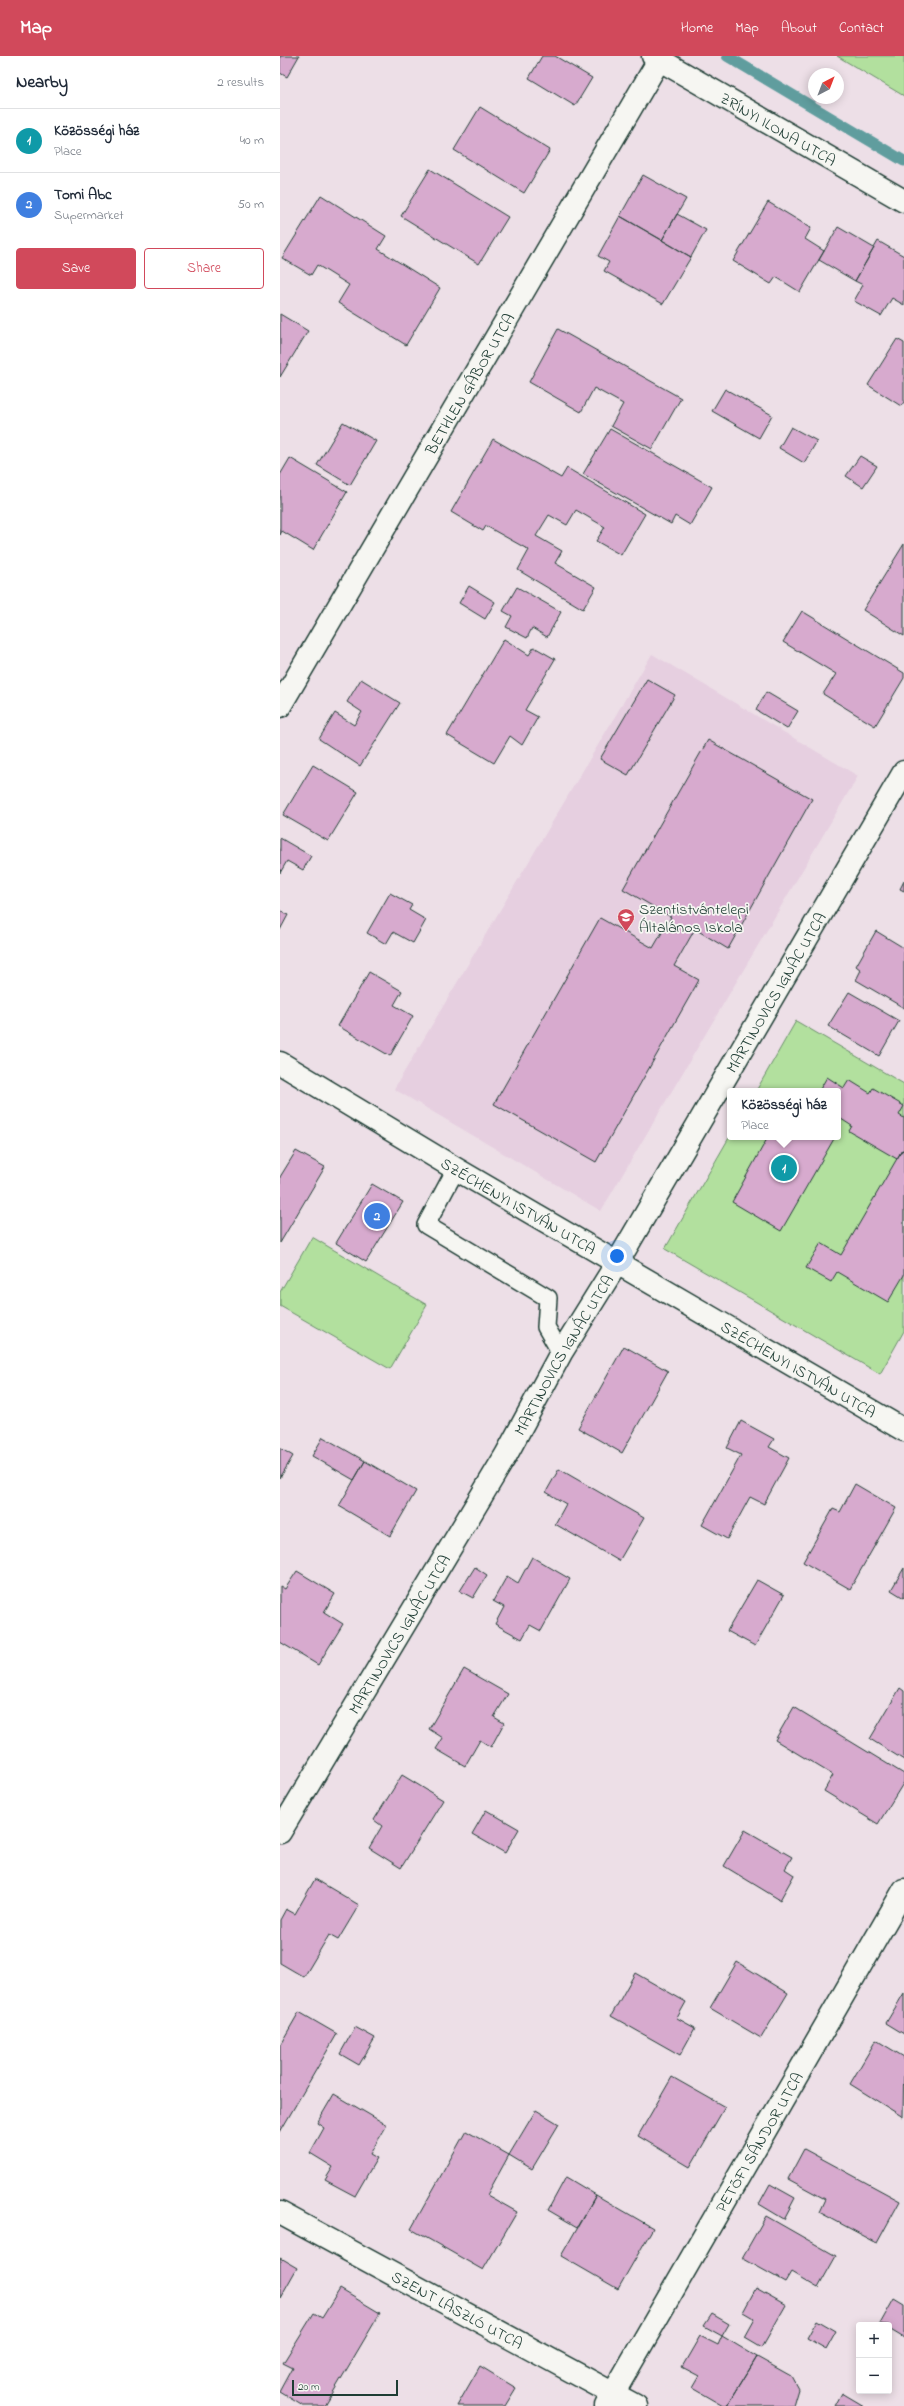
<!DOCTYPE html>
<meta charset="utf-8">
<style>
body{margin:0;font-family:"Indie Flower",sans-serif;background:#f6f6f7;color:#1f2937}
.controls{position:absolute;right:12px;bottom:12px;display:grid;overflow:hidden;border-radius:4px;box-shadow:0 2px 10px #0003}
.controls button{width:36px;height:36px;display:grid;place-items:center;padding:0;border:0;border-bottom:1px solid #e0e1e3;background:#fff;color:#1f2937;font:20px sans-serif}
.compass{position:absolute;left:528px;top:12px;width:36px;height:36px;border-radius:50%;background:#fff;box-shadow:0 2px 10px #0003;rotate:42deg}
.scale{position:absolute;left:12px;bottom:10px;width:106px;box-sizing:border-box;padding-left:4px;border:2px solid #1f3d34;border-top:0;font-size:11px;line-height:14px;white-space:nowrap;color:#1f3d34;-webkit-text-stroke:3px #f6f6f2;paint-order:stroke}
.you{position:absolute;left:337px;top:1200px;width:14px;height:14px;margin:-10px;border:3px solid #fff;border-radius:50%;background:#1a73e8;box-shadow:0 0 0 6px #1a73e833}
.badge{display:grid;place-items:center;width:26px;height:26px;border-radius:50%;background:#d1495b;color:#fff;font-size:13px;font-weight:700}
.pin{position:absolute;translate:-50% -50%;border:2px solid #fff;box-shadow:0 1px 4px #0006}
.popup{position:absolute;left:447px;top:1032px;width:114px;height:52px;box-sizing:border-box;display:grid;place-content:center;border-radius:4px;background:#fff;filter:drop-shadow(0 1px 3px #0005);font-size:13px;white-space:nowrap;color:#747a83}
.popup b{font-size:15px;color:#1f2937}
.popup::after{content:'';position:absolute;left:50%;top:100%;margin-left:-8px;border:8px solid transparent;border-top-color:#fff}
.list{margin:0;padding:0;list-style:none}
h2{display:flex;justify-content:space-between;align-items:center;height:52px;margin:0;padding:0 16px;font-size:17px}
h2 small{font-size:13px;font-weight:400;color:#747a83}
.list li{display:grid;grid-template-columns:26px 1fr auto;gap:12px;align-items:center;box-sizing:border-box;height:64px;padding:0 16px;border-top:1px solid #e0e1e3}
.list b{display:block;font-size:15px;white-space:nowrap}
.list p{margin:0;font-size:13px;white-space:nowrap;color:#747a83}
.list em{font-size:13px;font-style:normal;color:#747a83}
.actions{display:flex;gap:8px;padding:12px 16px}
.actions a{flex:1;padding:9px 0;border:1px solid #d1495b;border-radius:4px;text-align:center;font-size:14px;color:#d1495b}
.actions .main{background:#d1495b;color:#fff}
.map{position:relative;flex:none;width:624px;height:2350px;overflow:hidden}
header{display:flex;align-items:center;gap:24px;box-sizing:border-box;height:56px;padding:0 20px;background:#d1495b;color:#fff}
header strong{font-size:19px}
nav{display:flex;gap:22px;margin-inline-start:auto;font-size:14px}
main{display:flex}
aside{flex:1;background:#fff}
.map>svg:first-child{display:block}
.built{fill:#e6cfe0}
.green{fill:#b2e09e;stroke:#688e69}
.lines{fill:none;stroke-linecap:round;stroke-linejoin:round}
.stream{stroke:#609d9e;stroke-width:11}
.building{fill:#d7aace;stroke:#1f3d34}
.service-casing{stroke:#1f3d34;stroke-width:20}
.minor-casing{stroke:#1f3d34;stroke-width:25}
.service{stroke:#f6f6f2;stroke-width:17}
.minor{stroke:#f6f6f2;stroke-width:22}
.labels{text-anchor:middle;stroke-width:3.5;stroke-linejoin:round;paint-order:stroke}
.street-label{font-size:16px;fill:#1f3d34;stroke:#f6f6f2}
.poi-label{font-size:16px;fill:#1f3d34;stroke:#f6f6f2;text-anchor:start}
</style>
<header>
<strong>Map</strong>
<nav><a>Home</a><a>Map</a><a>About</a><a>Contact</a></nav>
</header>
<main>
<aside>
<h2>Nearby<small>2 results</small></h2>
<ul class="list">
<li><span class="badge" style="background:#0f9aa8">1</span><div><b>Közösségi ház</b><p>Place</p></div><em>40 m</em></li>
<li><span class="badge" style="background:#3f7fe0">2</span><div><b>Tomi Abc</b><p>Supermarket</p></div><em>50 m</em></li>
</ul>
<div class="actions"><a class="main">Save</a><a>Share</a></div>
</aside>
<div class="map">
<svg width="624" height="2350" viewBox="0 0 624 2350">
<rect width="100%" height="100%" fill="#eddfe7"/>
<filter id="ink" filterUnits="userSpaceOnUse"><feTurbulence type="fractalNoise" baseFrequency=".025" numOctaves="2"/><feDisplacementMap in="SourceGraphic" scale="8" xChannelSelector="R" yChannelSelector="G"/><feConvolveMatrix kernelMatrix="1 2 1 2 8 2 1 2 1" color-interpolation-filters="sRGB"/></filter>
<g filter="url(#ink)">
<!-- built -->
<path class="built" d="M372,598l206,122 -257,435 -207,-122z"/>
<!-- green -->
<path class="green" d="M557,0h67v40z
M516,965l108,63v247l-24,43 -215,-125 65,-113 108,1v-46h-82z
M32,1181l115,68 -37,64 -110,-63v-14z"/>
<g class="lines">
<!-- stream -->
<path class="stream" d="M447,0l177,105"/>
</g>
<!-- building -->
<path class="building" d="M0,0h19l-12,21 -7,-4z
M262,0h13l37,22 -17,28 -46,-28z
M200,51l70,43 -26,43 -70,-43z
M150,113l78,48 -29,47 -78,-48z
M363,119l43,24 -24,41 -42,-24z
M41,139l65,41 -8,13 62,39 -34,57 -68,-42 11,-18 -32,-20 -6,10 -29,-17z
M488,146l43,26 -6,11 19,12 -24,41 -24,-15 -5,7 -38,-23z
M397,158l29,16 -15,27 -29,-17z
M340,160l71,41 -28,47 -59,-33 5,-9 -11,-6z
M558,171l36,21 -19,33 -36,-21z
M598,185l26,15v49l-12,-7 -11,18 -27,-15 9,-16 -8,-4z
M0,258l28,17 -28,46z
M278,273l123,69 -29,51 -41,-23 12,-22 -29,-16 -13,24 -52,-30z
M617,283l7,4v59l-3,4 -33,-21z
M445,333l47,26 -13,23 -47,-27z
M63,366l33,19 -26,44 -33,-20z
M511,371l26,14 -13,22 -25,-15z
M330,373l102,58 -22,38 -15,-9 -4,8 -88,-50z
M213,383l68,39 6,-10 78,46 -24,41 -25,-14 9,-14 -29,-17 -9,15 -18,-10 -13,21 26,15 -7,12 41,24 -13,22 -65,-39 11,-20 -43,-24 -3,5 -32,-19z
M580,400l17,10 -14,21 -17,-11z
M10,402l57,34 -34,58 -31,-19 -2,4v-60z
M624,488v92l-41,-26z
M189,530l26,16 -10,17 -26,-16z
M237,531l44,25 -14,25 -15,-9 -5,10 -21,-11 6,-11 -9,-5z
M522,555l102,62v5l-29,48 -52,-32 13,-20 -53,-32z
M224,583l25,16 5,-8 21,12 -30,51 13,7 -16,28 -12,-9 -16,27 -47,-28z
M81,623l39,24 -40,63 -41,-27 16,-26 19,12 8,-13 -15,-10z
M367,623l28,16 -47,80 -28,-16z
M486,636l32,19 -11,18 -31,-19z
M428,684l104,59 -84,150 -33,-20 -21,37 25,14 -103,182 -102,-58 106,-186 53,30 18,-31 -48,-28z
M33,709l45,27 -30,49 -45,-26z
M0,782l31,18 -8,14 -16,-9 -7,12z
M624,825v10l-4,-2z
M110,837l22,12 -3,5 17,10 -13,23 -20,-11 -7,12 -19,-11z
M0,854l8,5 -8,15z
M596,875l28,17v60l-48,-28 5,-10 -5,-4z
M89,916l33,19 -8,14 19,11 -23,40 -52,-30z
M569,936l50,29 -20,35 -51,-30z
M547,1021l17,11 5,-8 21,13 3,-5 31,18 -5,9 5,3v33l-2,-1 -5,9 -48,-28 3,-5 -14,-9v-26h-19z
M488,1081h67l-54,94 -49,-29z
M622,1094l2,1v124l-16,27 -51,-30 -6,10 -25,-14 15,-25 20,12z
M16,1095l29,16 -45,76v-66z
M92,1128l31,18 -37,60 -30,-19z
M344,1290l44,25 -46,82 -44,-25z
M461,1365l33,18 -5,8 20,11 -25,46 -14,-7 -23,42 -25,-14 39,-70 -14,-7z
M43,1381l42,24 -11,19 -42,-24z
M0,1392l13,8 -13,22z
M85,1405l51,30 -26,45 -51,-30z
M279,1413l85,49 -25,43 -64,-37 11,-20 -20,-12z
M575,1428l41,24 -46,81 -47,-27 30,-53 7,3z
M252,1501l38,22 -29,52 -11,-6 -8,14 -27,-15 9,-17 -11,-6 14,-25 11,7z
M195,1511l12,8 -14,23 -13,-7z
M624,1512v30l-13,-8z
M17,1515l38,23 -11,18 19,12 -25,41 -38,-23v-56l5,3z
M477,1524l27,15 -29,51 -28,-15z
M184,1613l44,25 -14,23 10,6 -13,24 -11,-7 -15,26 -29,-17 7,-11 -14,-9z
M620,1632l4,3v69l-34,-21z
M514,1651l110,67v8l-26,42 -54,-33 9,-16 -58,-35z
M122,1719l41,25 -42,68 -32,-20 13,-22 -8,-6z
M206,1754l33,19 -14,24 -33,-19z
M465,1774l47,27 -7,12 9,6 -14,25 -56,-34z
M35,1823l44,26 -21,35 -9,-5 -25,42 -24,-14v-43l6,-11 9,5z
M457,1906l51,31 -27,45 -51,-30z
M355,1917l51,29 -9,16 18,10 -15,27 -69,-39z
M624,1937v41l-18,-11z
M19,1956l38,22 -57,98v-87z
M75,1971l20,11 -16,27 -19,-11z
M596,1984l28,17 -1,60 -53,-33z
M392,2021l53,30 -35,60 -52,-31z
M54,2038l53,31 -17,29 7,4 -22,38 -30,-16 8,-13 -23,-14 14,-25 -7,-5z
M256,2054l23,14 -27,45 -23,-14z
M186,2075l43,24 -22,40 30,17 -34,58 -72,-41z
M524,2093l96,52 -23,42 -58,-31 6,-13 -37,-20z
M286,2121l30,18 -19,32 -29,-17z
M490,2128l25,14 -11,21 -25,-15z
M316,2139l57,33 -35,61 -57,-33z
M486,2160l70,40 -18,32 -27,-16 -6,10 -43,-24z
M0,2202l17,10 -17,30z
M476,2232l30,17 -24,42 -17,-10 10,-18 -12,-7z
M60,2233l40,24 -55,93h-22l-23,-14 13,-24 -10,-5 31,-50 8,5z
M614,2243l10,6v33l-15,-9v-4l-9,-1z
M432,2258l17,10 -7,12 -18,-10z
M537,2264l19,11 -10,18 -19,-11z
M420,2280l18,9 4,-9 35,21 -30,49h-4l-31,-18 7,-12 -17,-9z
M477,2301l34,19 7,13 -5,17h-66z
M200,2310l36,22 -11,18h-48z
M562,2337l22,13h-29z"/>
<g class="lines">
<!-- service casing -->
<g class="service-casing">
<path id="service" d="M176,1113l-30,56 122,73 -2,29 15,26"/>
</g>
<!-- minor casing -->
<g class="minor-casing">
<g id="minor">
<path id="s1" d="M373,0l251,145"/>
<path id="s2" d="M0,650l379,-646"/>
<path id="s3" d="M0,1007l176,106 448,261"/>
<path id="s4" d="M0,1776l226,-377 55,-102 56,-90 287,-491"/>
<path id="s5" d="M0,2157l356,193"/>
<path id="s6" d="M326,2350l298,-516"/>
</g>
</g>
<!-- service -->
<use href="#service" class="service"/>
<!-- minor -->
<use href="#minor" class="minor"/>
</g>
</g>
<!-- icons -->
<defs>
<g id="school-pin" transform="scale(0.9)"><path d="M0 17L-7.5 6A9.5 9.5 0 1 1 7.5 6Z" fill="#d1495b" stroke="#f6f6f2"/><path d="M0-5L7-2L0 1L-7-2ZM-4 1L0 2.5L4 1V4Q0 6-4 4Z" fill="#fff"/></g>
</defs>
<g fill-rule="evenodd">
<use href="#school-pin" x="346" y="861"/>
</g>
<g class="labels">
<!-- street labels -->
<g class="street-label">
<text dy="6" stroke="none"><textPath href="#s1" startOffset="145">ZRÍNYI ILONA UTCA</textPath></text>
<text dy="6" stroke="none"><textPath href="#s2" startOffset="374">BETHLEN GÁBOR UTCA</textPath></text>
<text dy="6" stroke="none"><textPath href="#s4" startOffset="975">MARTINOVICS IGNÁC UTCA</textPath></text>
<text dy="6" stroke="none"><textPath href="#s3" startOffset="278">SZÉCHENYI ISTVÁN UTCA</textPath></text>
<text dy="6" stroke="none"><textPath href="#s4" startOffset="555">MARTINOVICS IGNÁC UTCA</textPath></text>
<text dy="6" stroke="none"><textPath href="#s3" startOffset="602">SZÉCHENYI ISTVÁN UTCA</textPath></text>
<text dy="6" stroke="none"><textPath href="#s4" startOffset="231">MARTINOVICS IGNÁC UTCA</textPath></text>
<text dy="6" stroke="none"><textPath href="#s6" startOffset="305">PETŐFI SÁNDOR UTCA</textPath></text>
<text dy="6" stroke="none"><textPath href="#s5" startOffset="202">SZENT LÁSZLÓ UTCA</textPath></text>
</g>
<!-- poi labels -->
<g class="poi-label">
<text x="359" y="858">Szentistvántelepi<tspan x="359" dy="18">Általános Iskola</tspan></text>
</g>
</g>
</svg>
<div class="controls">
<button>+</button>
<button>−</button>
</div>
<svg class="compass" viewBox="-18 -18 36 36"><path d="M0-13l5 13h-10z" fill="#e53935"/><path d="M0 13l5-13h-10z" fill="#747a83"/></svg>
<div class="scale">20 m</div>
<div class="you"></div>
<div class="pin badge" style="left:504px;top:1112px;background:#0f9aa8">1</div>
<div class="popup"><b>Közösségi ház</b>Place</div>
<div class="pin badge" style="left:97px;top:1160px;background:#3f7fe0">2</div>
</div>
</main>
